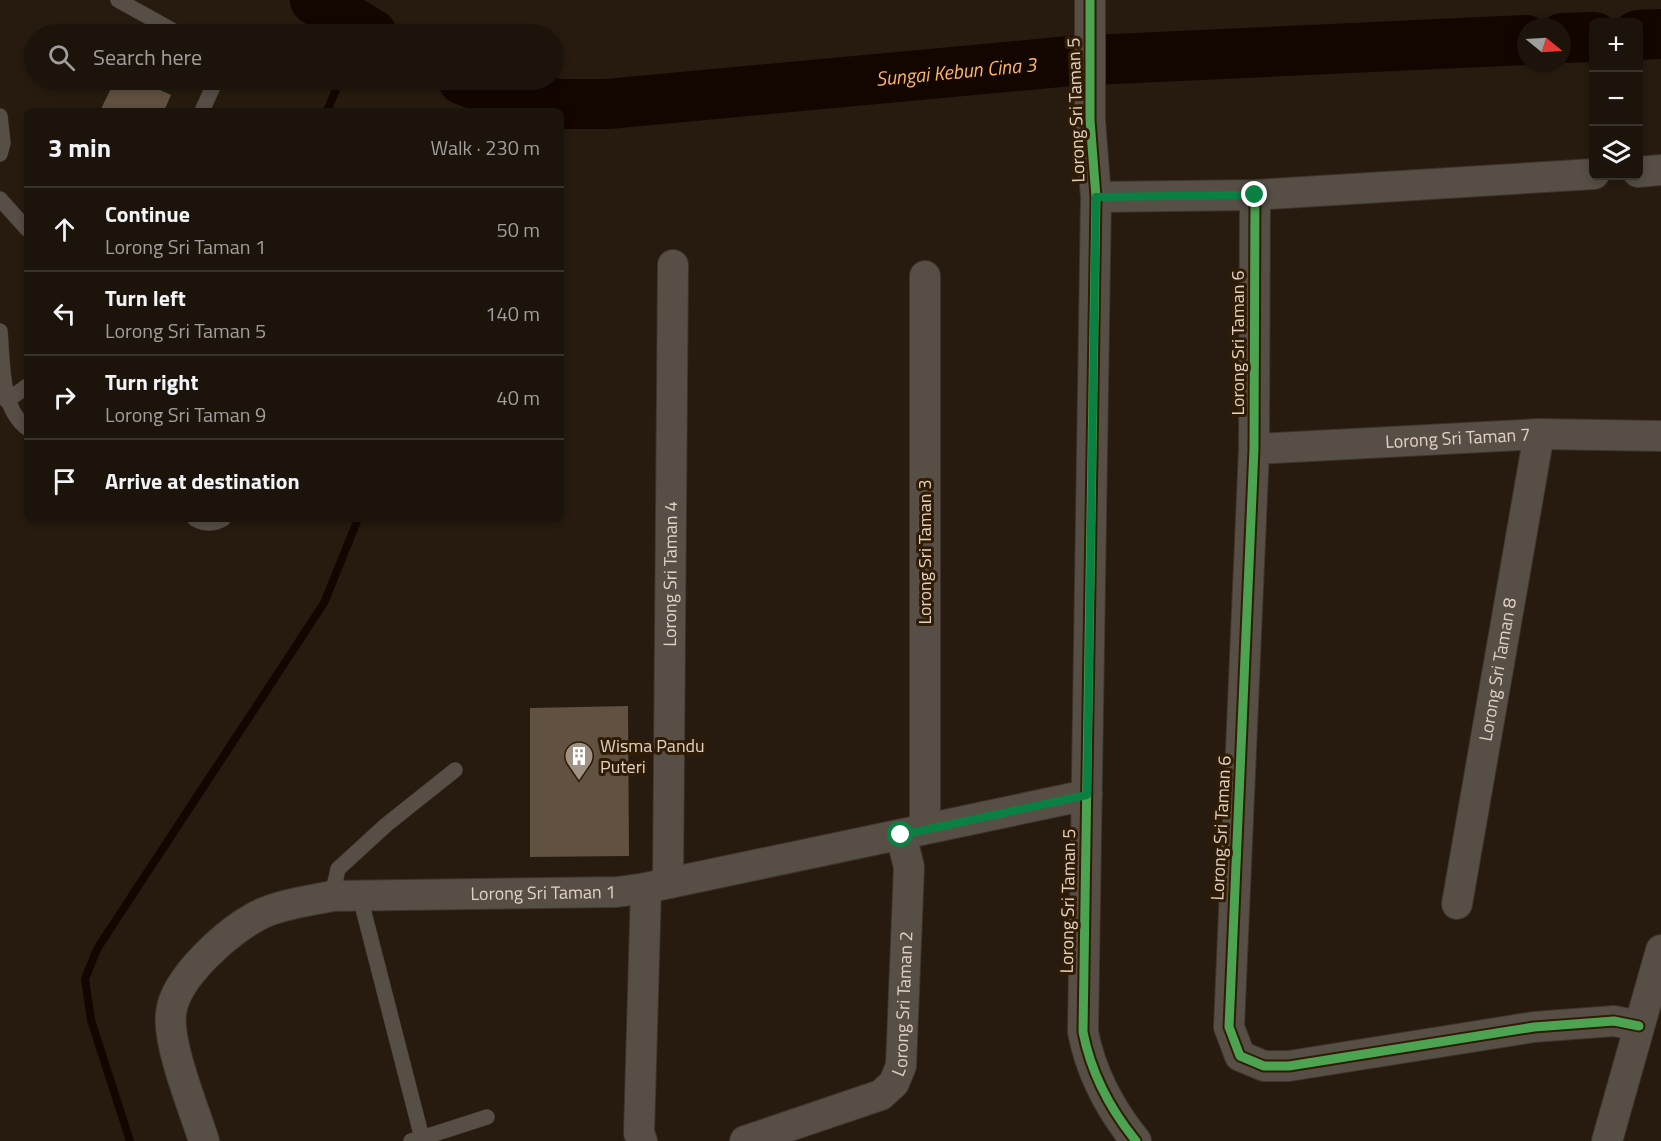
<!DOCTYPE html>
<meta charset="utf-8">
<style>
body{margin:0;font-family:"Titillium Web",sans-serif;background:#292118;color:#f1f3f6}
.controls{position:absolute;right:18px;top:18px;display:grid;overflow:hidden;border-radius:9px;box-shadow:0 3px 9px #0003}
.controls button{width:54px;height:54px;display:grid;place-items:center;padding:0;border:0;border-bottom:2px solid #3a332b;background:#1c140a;color:#f1f3f6;font:30px sans-serif}
.compass{position:absolute;left:1517px;top:18px;width:54px;height:54px;border-radius:50%;background:#1c140a;box-shadow:0 3px 9px #0003;rotate:108deg}
.stop{position:absolute;width:18px;height:18px;margin:-14px;border:4px solid #0b8043;border-radius:50%;background:#fff}
.stop.end{background:#0b8043;border-color:#fff;box-shadow:0 2px 6px #0008}
.list{margin:0;padding:0;list-style:none}
h2{display:flex;justify-content:space-between;align-items:center;height:78px;margin:0;padding:0 24px;font-size:26px}
h2 small{font-size:20px;font-weight:400;color:#a09e9c}
.list li{display:grid;grid-template-columns:39px 1fr auto;gap:18px;align-items:center;box-sizing:border-box;height:84px;padding:0 24px;border-top:2px solid #3a332b}
.list b{display:block;font-size:22px;white-space:nowrap}
.list p{margin:0;font-size:20px;white-space:nowrap;color:#a09e9c}
.list em{font-size:20px;font-style:normal;color:#a09e9c}
.icon{flex:none;width:33px;height:33px;fill:none;stroke:currentColor;stroke-width:2;stroke-linecap:round;stroke-linejoin:round}
.map{position:relative;flex:none;width:1661px;height:1141px;overflow:hidden}
.search{position:absolute;background:#1c140a;box-shadow:0 3px 9px #0003;left:24px;top:24px;width:540px;height:66px;display:flex;align-items:center;gap:15px;box-sizing:border-box;padding:0 21px;border-radius:33px;color:#a09e9c;font-size:22px}
.panel{position:absolute;background:#1c140a;box-shadow:0 3px 9px #0003;left:24px;top:108px;width:540px;height:414px;border-radius:9px}
.map>svg:first-child{display:block}
.lines{fill:none;stroke-linecap:round;stroke-linejoin:round}
.stream{stroke:#130601;stroke-width:8}
.river{stroke:#130601;stroke-width:50}
.building{fill:#605141}
.lane-casing{stroke:#3e342b;stroke-width:16}
.street-casing{stroke:#3e342b;stroke-width:32}
.lane{stroke:#574f46;stroke-width:15}
.street{stroke:#574f46;stroke-width:30}
.cycleway-casing{stroke:#301c04;stroke-width:13}
.cycleway{stroke:#4ca352;stroke-width:9}
.route{stroke:#0b8043;stroke-width:8}
.labels{text-anchor:middle;stroke-width:6;stroke-linejoin:round;paint-order:stroke}
.street-label{font-size:18px;fill:#e0d1c4;stroke:#301c04}
.poi-label{font-size:18px;fill:#e0d1c4;stroke:#301c04;text-anchor:start}
.water-label{font-size:20px;font-style:italic;fill:#feb667;stroke:#301c04}
</style>
<div class="map">
<svg width="1661" height="1141" viewBox="0 0 1661 1141">
<rect width="100%" height="100%" fill="#261b0e"/>
<g class="lines">
<!-- stream -->
<path class="stream" d="M360,34l3,-5
M327,111l13,-31
M130,1141l-39,-121 -6,-41 12,-30 227,-346 34,-84"/>
<!-- river -->
<g class="river">
<path d="M315,0l57,34"/>
<path d="M1638,35l23,-1"/>
<path d="M1562,38l32,-1"/>
<path id="s1" d="M463,80l44,16 53,8h48l462,-43 456,-21"/>
</g>
</g>
<!-- building -->
<path class="building" d="M115,80h24l32,15 -7,16h-64z
M628,706l1,150 -99,1v-149z"/>
<g class="lines">
<!-- lane casing -->
<g class="lane-casing">
<path id="lane" d="M118,0l61,34
M202,111l14,-31
M0,116l3,27 -3,11
M0,199l27,30
M0,331c3,31 0,77 27,97
M7,401l20,-15
M195,519c9,5 19,5 28,0
M332,896l6,-27 48,-44 69,-55
M360,897l62,241 -11,3
M422,1138l65,-21"/>
</g>
<!-- street casing -->
<g class="street-casing">
<g id="street">
<path d="M1090,0v120l6,77 -13,835c8,41 27,77 53,109"/>
<path d="M1638,172l23,-2"/>
<path d="M1255,195l-1,254 -25,578 11,29 24,10h25l245,-39 80,-6 25,5"/>
<path d="M1096,197l159,-2 339,-21"/>
<path id="s2" d="M1254,449l285,-15 122,2"/>
<path d="M925,828v-552"/>
<path id="s3" d="M668,883l5,-618"/>
<path id="s4" d="M1457,904l82,-470"/>
<path id="s5" d="M204,1141c-10,-32 -37,-97 -33,-128 4,-36 59,-84 90,-99 21,-10 48,-13 71,-18l285,-4 29,-4 441,-93"/>
<path d="M642,1141l-3,-8 7,-245"/>
<path id="s6" d="M745,1141l136,-46 13,-12 7,-17 8,-199 -8,-32"/>
<path d="M1607,1141l54,-191"/>
</g>
</g>
<!-- lane -->
<use href="#lane" class="lane"/>
<!-- street -->
<use href="#street" class="street"/>
<!-- cycleway casing -->
<g class="cycleway-casing">
<path id="cycleway" d="M1090,0v120l6,77 -13,835c8,41 27,77 53,109
M1255,195l-1,254 -25,578 11,29 24,10h25l245,-39 80,-6 25,5"/>
</g>
<!-- cycleway -->
<use href="#cycleway" class="cycleway"/>
</g>
<g class="lines">
<!-- route -->
<path class="route" d="M901,835l186,-40 9,-598 159,-2"/>
</g>
<!-- icons -->
<defs>
<g id="building-pin" transform="scale(1.5)"><path d="M0 17L-7.5 6A9.5 9.5 0 1 1 7.5 6Z" fill="#9f9184" stroke="#301c04"/><path d="M-4-6H4V6H1V3H-1V6H-4ZM-2.5-4.3h1.7v1.8h-1.7ZM.8-4.3h1.7v1.8H.8ZM-2.5-1h1.7V.8h-1.7ZM.8-1h1.7V.8H.8Z" fill="#fff"/></g>
</defs>
<g fill-rule="evenodd">
<use href="#building-pin" x="579" y="756"/>
</g>
<g class="labels">
<!-- street labels -->
<g class="street-label">
<text transform="translate(1076 110) rotate(-92)" y="6">Lorong Sri Taman 5</text>
<text transform="translate(1238 343) rotate(-90)" y="6">Lorong Sri Taman 6</text>
<text dy="6" stroke="none"><textPath href="#s2" startOffset="204">Lorong Sri Taman 7</textPath></text>
<text transform="translate(925 552) rotate(-90)" y="6">Lorong Sri Taman 3</text>
<text dy="6" stroke="none"><textPath href="#s3" startOffset="309">Lorong Sri Taman 4</textPath></text>
<text dy="6" stroke="none"><textPath href="#s4" startOffset="238">Lorong Sri Taman 8</textPath></text>
<text transform="translate(1221 828) rotate(-87)" y="6">Lorong Sri Taman 6</text>
<text dy="6" stroke="none"><textPath href="#s5" startOffset="555">Lorong Sri Taman 1</textPath></text>
<text transform="translate(1068 901) rotate(-89)" y="6">Lorong Sri Taman 5</text>
<text dy="6" stroke="none"><textPath href="#s6" startOffset="242">Lorong Sri Taman 2</textPath></text>
</g>
<!-- poi labels -->
<g class="poi-label">
<text x="600" y="752">Wisma Pandu<tspan x="600" dy="21">Puteri</tspan></text>
</g>
<!-- water labels -->
<g class="water-label">
<text dy="7" stroke="none"><textPath href="#s1" startOffset="498">Sungai Kebun Cina 3</textPath></text>
</g>
</g>
</svg>
<div class="controls">
<button>+</button>
<button>−</button>
<button><svg class="icon" aria-label="layers" viewBox="0 0 24 24"><path d="M12 4l9 5-9 5-9-5zM3 14l9 5 9-5"/></svg></button>
</div>
<svg class="compass" viewBox="-18 -18 36 36"><path d="M0-13l5 13h-10z" fill="#e53935"/><path d="M0 13l5-13h-10z" fill="#a09e9c"/></svg>
<div class="stop" style="left:901px;top:835px"></div>
<div class="stop end" style="left:1255px;top:195px"></div>
<div class="search"><svg class="icon" aria-label="search" viewBox="0 0 24 24"><circle cx="10" cy="10" r="6"/><path d="M15 15l6 6"/></svg>Search here</div>
<section class="panel">
<h2>3 min<small>Walk · 230 m</small></h2>
<ul class="list">
<li><svg class="icon" aria-label="ahead" viewBox="0 0 24 24"><path d="M12 20V5M6 11l6-6 6 6"/></svg><div><b>Continue</b><p>Lorong Sri Taman 1</p></div><em>50 m</em></li>
<li><svg class="icon" aria-label="left" viewBox="0 0 24 24"><path d="M17 20v-9H6M10 6l-5 5 5 5"/></svg><div><b>Turn left</b><p>Lorong Sri Taman 5</p></div><em>140 m</em></li>
<li><svg class="icon" aria-label="right" viewBox="0 0 24 24"><path d="M7 20v-9h11M14 6l5 5-5 5"/></svg><div><b>Turn right</b><p>Lorong Sri Taman 9</p></div><em>40 m</em></li>
<li><svg class="icon" aria-label="arrive" viewBox="0 0 24 24"><path d="M6 21V4h12l-3 4 3 4H6"/></svg><div><b>Arrive at destination</b></div></li>
</ul>
</section>
</div>
